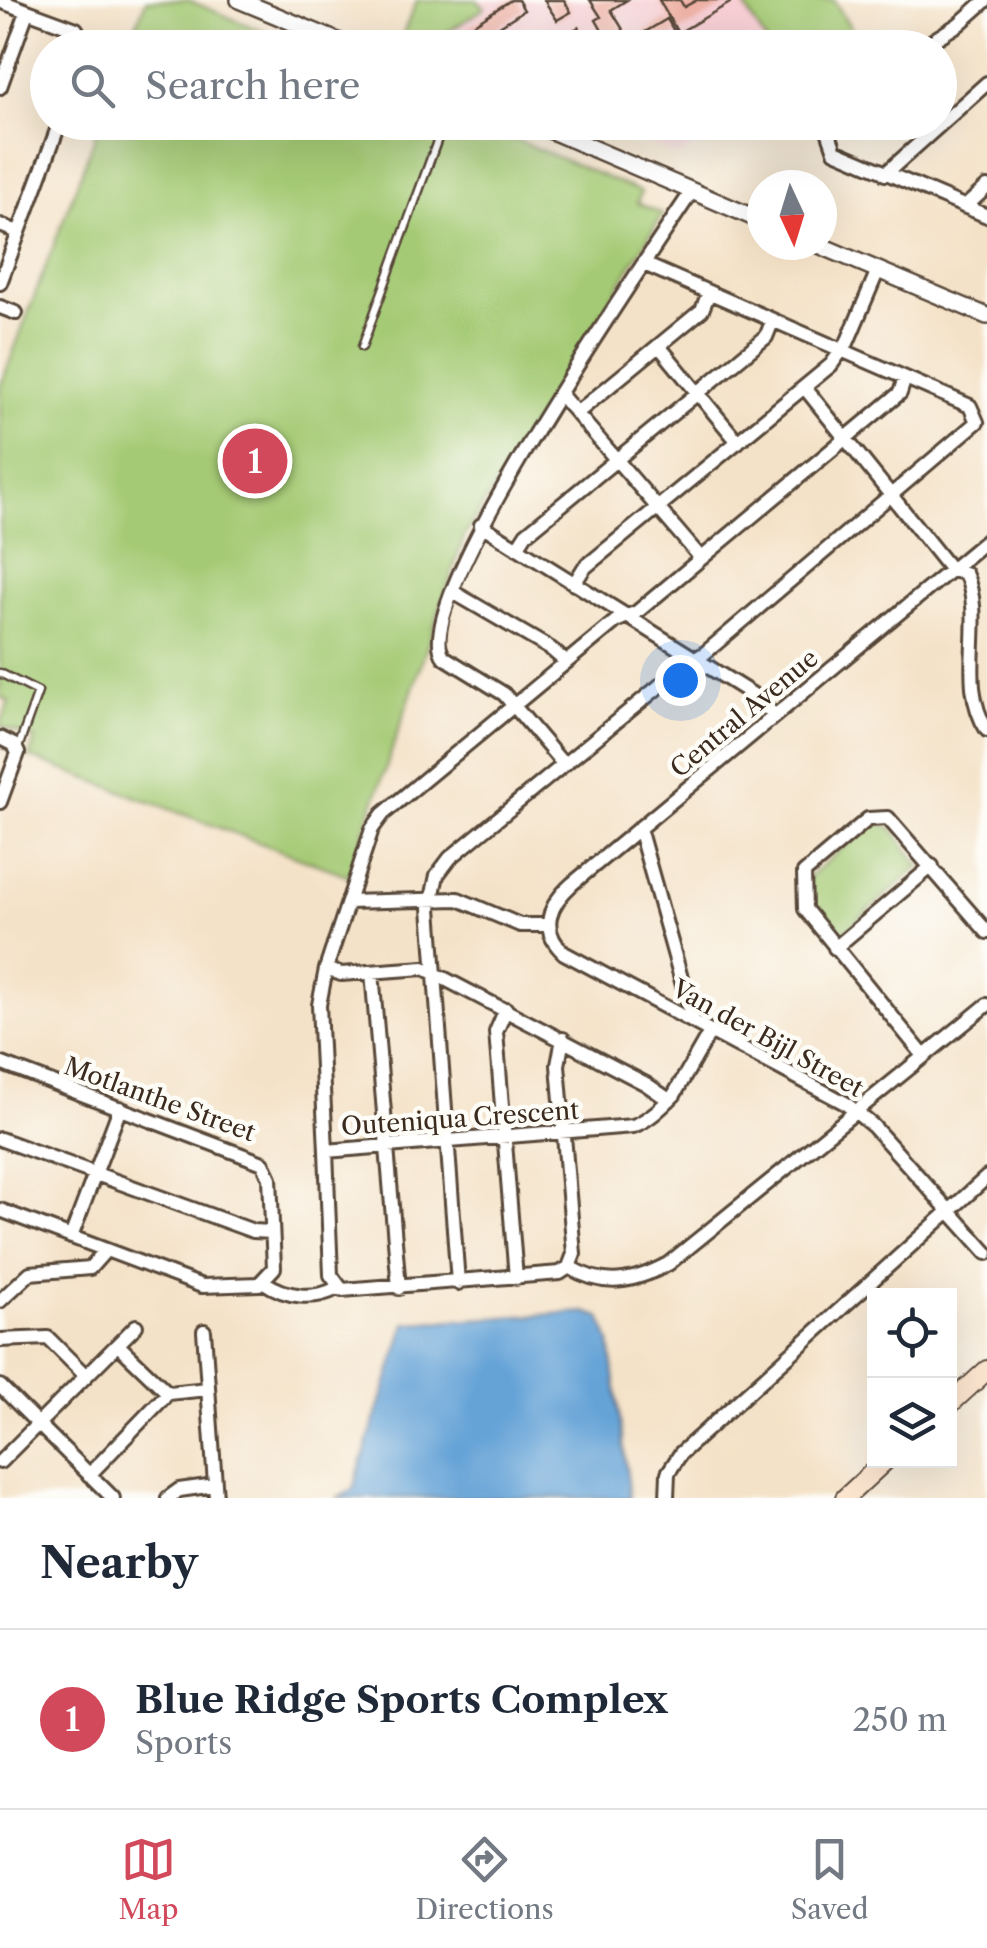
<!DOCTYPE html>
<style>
body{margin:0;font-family:"Libre Caslon Text",serif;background:#f6f6f7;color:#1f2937}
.controls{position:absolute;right:30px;bottom:30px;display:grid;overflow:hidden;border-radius:0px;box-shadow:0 10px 40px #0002}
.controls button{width:90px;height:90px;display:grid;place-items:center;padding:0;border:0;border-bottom:2px solid #e0e1e3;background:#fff;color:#1f2937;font:50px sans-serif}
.compass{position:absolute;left:747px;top:170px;width:90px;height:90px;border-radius:50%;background:#fff;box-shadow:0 10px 40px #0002;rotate:176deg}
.you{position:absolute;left:680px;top:680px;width:35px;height:35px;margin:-25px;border:8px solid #fff;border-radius:50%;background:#1a73e8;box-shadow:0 0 0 15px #1a73e833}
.badge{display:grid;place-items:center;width:65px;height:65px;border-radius:50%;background:#d1495b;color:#fff;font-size:32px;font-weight:700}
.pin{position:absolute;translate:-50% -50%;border:5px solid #fff;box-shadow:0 2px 10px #0006}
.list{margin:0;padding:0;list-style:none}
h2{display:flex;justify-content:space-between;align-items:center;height:130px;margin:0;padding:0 40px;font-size:42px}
h2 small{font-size:32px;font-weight:400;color:#747a83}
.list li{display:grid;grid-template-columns:65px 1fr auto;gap:30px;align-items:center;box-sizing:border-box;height:180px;padding:0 40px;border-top:2px solid #e0e1e3}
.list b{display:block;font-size:38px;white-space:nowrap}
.list p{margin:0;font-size:32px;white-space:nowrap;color:#747a83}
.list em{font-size:32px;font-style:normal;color:#747a83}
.icon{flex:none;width:55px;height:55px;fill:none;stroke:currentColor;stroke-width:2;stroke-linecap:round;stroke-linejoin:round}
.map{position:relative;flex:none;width:987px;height:1498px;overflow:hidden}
.search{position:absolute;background:#fff;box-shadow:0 10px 40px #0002;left:30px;right:30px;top:30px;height:110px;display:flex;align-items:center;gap:25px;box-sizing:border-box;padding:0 35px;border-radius:55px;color:#747a83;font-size:38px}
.sheet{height:310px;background:#fff}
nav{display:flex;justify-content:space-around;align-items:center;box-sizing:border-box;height:140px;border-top:2px solid #e0e1e3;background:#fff;font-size:28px;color:#747a83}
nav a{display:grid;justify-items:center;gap:5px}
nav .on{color:#d1495b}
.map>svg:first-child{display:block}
.built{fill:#f7cfd4}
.green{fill:#a5ca74;stroke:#707a49;stroke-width:2.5}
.water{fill:#65a3d7;stroke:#50667a;stroke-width:2.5}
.building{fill:#efb2a6}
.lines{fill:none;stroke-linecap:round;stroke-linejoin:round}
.service-casing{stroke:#574638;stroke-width:11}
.minor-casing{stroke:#574638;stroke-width:18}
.tertiary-casing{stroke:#574638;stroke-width:20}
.secondary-casing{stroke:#574638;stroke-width:22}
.service{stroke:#fff;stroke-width:6}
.minor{stroke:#fff;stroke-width:12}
.tertiary{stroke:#fff;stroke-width:15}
.secondary{stroke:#fce5cf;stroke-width:18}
.labels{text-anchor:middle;stroke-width:9;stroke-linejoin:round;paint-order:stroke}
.street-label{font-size:25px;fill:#3b2a1e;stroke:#fdfcf7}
</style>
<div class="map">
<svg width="987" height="1498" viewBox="0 0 987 1498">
<rect width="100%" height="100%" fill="#fdfcf7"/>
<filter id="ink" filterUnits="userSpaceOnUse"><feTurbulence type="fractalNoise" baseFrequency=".01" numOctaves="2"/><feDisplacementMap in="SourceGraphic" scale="20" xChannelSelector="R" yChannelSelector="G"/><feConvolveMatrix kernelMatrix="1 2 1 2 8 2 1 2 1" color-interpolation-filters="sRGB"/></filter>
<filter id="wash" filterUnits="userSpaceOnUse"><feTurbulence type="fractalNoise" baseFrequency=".0048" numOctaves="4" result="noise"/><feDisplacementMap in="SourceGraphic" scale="40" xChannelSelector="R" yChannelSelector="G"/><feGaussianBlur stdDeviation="2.25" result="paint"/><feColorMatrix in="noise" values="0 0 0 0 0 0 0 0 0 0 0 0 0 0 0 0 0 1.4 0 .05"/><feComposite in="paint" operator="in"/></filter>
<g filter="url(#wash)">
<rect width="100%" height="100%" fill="#f4e2c8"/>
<!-- built -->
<path class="built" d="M417,0h417l28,47 -438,1 -23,-10z
M601,123h134l-56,33z"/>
<!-- green -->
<path class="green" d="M146,0h42l112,47h-172z
M417,0h60l8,8 -61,39 -23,-9z
M741,0h93l28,47h-93z
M100,123h376l165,69 -4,11 26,11 -198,321 -116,341 -320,-119 6,-18 -35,-13 9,-25 -9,-4v-310z
M877,823l14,4 29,39 -78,67h-10l-23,-31v-25l57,-50z"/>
<!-- water -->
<path class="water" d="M585,1312l16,5 9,25 20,156h-292l15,-9 53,-166z"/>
<g id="blocks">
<!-- building -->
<path class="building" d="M511,0h7l6,10 -55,36 4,2h-26l4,-10 17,7 -8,-12z
M544,0h20l7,12 -14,8z
M590,0h37l-16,10 19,31 37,-22 9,16 -21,13h-43l-16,-28 5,-3z
M659,0h21l4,7 13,-7h38l-57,33z
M579,27l7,13 5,8h-19l-7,-13z"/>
</g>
</g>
<g filter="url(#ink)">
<use href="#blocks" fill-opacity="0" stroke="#574638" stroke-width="2.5"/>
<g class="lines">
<!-- service casing -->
<g class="service-casing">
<path id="service" d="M692,48l14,-9
M580,142l12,-20
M362,347l82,-225
M0,673l38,19 -20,56"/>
</g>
<!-- minor casing -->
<g class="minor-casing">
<path id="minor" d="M0,1l76,28 11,19
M921,48l38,-24 26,-23
M0,87l27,-75
M825,122l10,29 152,65
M885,174l102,-91
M965,207l22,-20
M0,225l18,7
M0,283l60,-161
M0,307l16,6
M659,346l79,96
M805,388l146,182 14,3c22,47 -9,109 22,157
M560,394l140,163
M578,412l124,-102 6,-15
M481,525l274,171 20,20
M987,540l-415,344c-22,20 -34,45 -8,69l281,150 28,23 114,127
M517,548l9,-14 240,-197 6,-15
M574,584l10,-16 247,-203 16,-22 31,-73
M453,592l98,57 15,13
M0,738l14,7 4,8 -18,49
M564,765l-60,-71 -60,-37c-40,-50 209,-406 248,-466
M639,828l54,193
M348,902l110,-3 62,26h28
M835,948l97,-82
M326,969l46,-140 11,-15 233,-193 21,-9 263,-219 5,-15
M372,972l27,316
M506,1009l-10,23 20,246
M924,1056l-119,-147 -1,-36 64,-54 20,-1 99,114
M0,1063l263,100 7,15 4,90 -15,16 -57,2 -202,-76
M669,1100l-23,-16 -222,-116 -83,6 -15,-5 -7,36 7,146 307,-25c16,-6 29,-19 41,-31l36,-63
M0,1139l253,92 19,1
M326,1151l5,124 11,15 218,-17 9,-6 5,-13 -16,-189 5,-26
M71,1237l49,-129
M569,1267c35,21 63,16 99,-3l319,-259
M264,1282c22,15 50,19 73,6
M458,1283l-28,-375 7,-33 13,-17 229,-188 26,-17 272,-231 -7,-16 -326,-142
M0,1301l30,-28 60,-5 16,-18
M204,1331l12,167
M0,1340l48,-2 38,38
M118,1345l50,48
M0,1386l113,112
M0,1462l136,-136
M89,1475l79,-82 40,-4
M168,1498l11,-8 36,-5
M667,1498l1,-25 13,-20 306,-276"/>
</g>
<!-- tertiary casing -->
<g class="tertiary-casing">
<path id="tertiary" d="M239,0l115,48
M531,122l231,99
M819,245l168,71"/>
</g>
<!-- secondary casing -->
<g class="secondary-casing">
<path id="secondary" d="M950,1404l37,-34
M845,1498l41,-38"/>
</g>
<!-- service -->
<use href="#service" class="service"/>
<!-- minor -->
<use href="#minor" class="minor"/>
<!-- tertiary -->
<use href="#tertiary" class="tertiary"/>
<!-- secondary -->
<use href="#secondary" class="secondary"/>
</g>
</g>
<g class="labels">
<!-- street labels -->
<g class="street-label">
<text transform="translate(744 713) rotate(-40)" y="9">Central Avenue</text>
<text transform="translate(768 1038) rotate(29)" y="9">Van der Bijl Street</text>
<text transform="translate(160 1099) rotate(20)" y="9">Motlanthe Street</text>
<text transform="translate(460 1118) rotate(-4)" y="9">Outeniqua Crescent</text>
</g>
</g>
</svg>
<div class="controls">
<button><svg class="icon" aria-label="locate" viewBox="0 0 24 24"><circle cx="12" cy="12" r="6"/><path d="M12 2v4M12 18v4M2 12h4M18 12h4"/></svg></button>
<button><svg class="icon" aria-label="layers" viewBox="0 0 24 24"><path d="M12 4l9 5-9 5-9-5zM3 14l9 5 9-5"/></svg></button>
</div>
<svg class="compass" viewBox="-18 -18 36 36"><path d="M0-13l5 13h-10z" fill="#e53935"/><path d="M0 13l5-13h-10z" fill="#747a83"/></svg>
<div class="you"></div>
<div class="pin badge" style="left:255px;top:461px">1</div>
<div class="search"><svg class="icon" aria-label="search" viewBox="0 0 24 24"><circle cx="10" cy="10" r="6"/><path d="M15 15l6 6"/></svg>Search here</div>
</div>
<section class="sheet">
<h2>Nearby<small></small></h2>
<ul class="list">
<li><span class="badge">1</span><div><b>Blue Ridge Sports Complex</b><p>Sports</p></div><em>250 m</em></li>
</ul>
</section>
<nav>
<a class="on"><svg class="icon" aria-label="map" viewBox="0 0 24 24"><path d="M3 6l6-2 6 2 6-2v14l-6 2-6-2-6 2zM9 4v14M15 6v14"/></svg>Map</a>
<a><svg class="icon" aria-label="directions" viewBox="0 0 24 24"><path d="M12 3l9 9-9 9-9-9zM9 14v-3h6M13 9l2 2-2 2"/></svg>Directions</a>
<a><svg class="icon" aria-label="saved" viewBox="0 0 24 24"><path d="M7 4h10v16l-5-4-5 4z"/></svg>Saved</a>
</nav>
